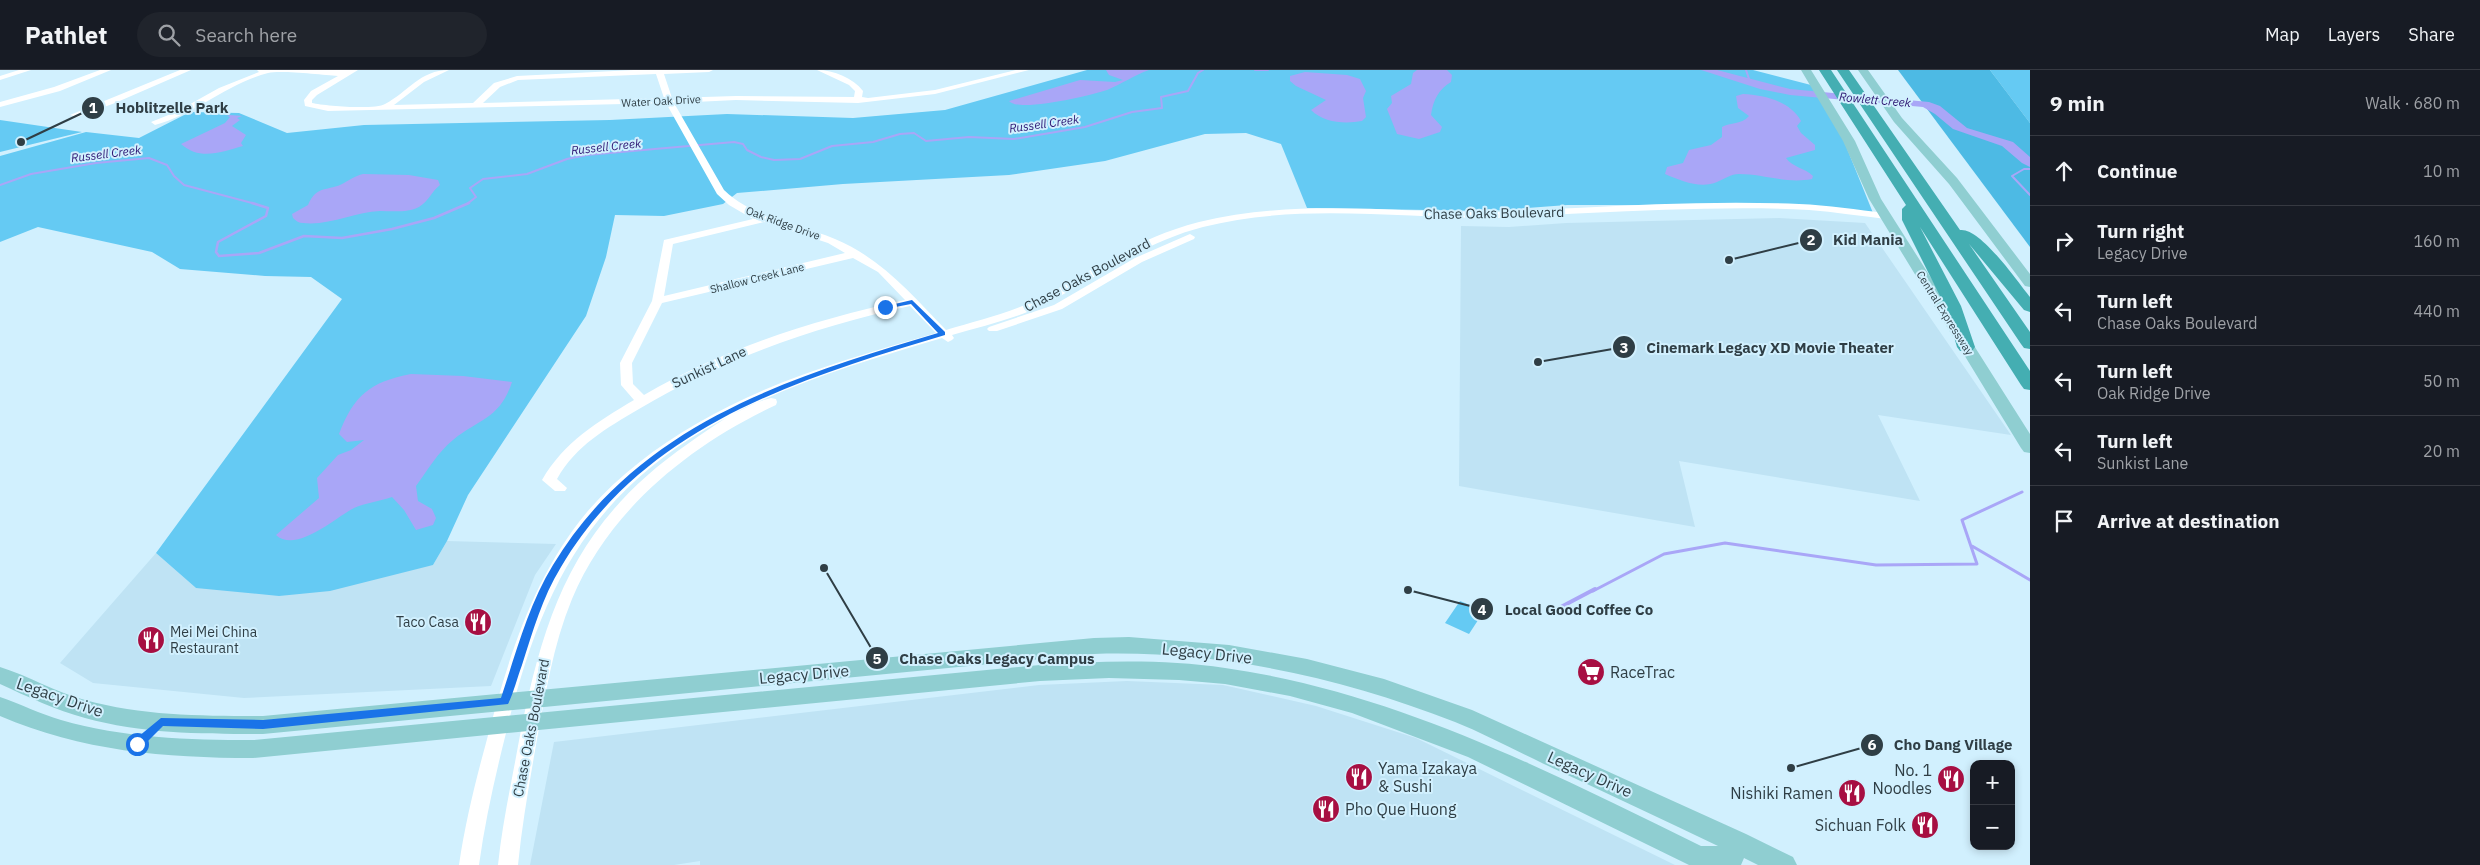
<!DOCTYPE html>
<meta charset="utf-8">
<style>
body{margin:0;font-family:"IBM Plex Sans",sans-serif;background:#20242c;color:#f1f3f6}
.controls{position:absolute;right:15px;bottom:15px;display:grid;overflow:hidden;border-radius:10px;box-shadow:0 2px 8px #0003}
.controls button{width:45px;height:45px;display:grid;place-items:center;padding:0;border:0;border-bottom:1px solid #363941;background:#171b24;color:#f1f3f6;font:25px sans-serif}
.stop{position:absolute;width:15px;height:15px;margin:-11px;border:4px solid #1a73e8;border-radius:50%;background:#fff}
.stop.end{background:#1a73e8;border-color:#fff;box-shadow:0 1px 5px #0008}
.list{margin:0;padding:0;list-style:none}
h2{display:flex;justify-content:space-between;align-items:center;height:65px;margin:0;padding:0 20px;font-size:21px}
h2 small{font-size:16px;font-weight:400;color:#9ea1a6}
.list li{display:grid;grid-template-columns:32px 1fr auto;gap:15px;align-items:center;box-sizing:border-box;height:70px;padding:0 20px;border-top:1px solid #363941}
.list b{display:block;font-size:19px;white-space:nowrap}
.list p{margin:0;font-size:16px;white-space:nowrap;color:#9ea1a6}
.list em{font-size:16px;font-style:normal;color:#9ea1a6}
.icon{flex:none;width:28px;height:28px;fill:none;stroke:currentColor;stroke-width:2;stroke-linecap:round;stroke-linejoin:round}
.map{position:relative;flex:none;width:2030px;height:795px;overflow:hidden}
header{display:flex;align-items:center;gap:30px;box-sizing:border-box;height:70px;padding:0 25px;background:#171b24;border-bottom:1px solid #363941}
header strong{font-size:24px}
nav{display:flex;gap:28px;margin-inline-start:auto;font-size:18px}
.search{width:350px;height:45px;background:#20242c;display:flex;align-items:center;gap:12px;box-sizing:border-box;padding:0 18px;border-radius:28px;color:#9ea1a6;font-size:19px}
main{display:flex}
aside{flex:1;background:#171b24}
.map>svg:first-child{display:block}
.built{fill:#bfe3f4}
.green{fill:#65caf3}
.forest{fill:#4dbae4}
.water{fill:#a9a6f7}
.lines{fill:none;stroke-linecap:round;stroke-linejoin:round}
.stream-far3{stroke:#a9a6f7;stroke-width:2}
.stream-far2{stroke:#a9a6f7;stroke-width:2.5}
.stream-far1{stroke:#a9a6f7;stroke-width:3}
.stream{stroke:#a9a6f7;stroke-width:4}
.river{fill:#a9a6f7;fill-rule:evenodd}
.minor{fill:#fff;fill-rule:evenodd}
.major{fill:#8fced1;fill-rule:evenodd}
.highway{fill:#44aeb2;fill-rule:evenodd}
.route{fill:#1a73e8}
.labels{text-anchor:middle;stroke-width:4;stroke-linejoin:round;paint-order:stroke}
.far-street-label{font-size:11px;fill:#2f3e45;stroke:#d1f0fe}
.far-water-label{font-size:12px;font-style:italic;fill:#2c1572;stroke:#d1f0fe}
.street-label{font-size:14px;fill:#2f3e45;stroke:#d1f0fe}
.poi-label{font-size:14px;fill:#2f3e45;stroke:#d1f0fe;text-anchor:end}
.near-street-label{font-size:16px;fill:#2f3e45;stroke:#d1f0fe}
.near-poi-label{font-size:16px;fill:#2f3e45;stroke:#d1f0fe;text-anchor:start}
.leader{fill:none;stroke:#2f3e45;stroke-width:2}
.callout-dot{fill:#2f3e45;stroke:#d1f0fe;stroke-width:2}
.mark-label{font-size:15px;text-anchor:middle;font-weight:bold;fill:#fff}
.callout-label{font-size:15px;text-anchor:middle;font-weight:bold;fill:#2f3e45;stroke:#d1f0fe;stroke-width:4;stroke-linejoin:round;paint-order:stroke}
</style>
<header>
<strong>Pathlet</strong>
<div class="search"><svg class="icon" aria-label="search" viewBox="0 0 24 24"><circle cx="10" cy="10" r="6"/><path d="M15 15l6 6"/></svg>Search here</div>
<nav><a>Map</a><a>Layers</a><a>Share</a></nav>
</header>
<main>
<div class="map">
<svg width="2030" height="795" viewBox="0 0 2030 795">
<rect width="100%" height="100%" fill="#d1f0fe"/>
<!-- built -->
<path class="built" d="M1779,148l86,5 146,212 -133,-20 42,86 -241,-40 16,66 -236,-41 2,-260 48,1 57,-4z
M447,471l109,3 -21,31 -44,111 -247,12 -151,-15 -33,-20 96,-110 40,35 237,-23z
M1127,611l96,4 93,21 100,32 259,127h-975v-4l-26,4h-144l24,-123 485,-57z"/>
<!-- green -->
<path class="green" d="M1087,0h666l58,15 33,56 29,72 -74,-8h-232l-77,6 -183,-3 -26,-64 -35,-11 -41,1 -100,27 -96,14 -166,9 -106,9 -14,11 -59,12 -49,-1 -9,42 -20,59 -118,179 -21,46 -14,24 -103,26 -51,5 -83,-8 -40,-35 186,-254 -31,-22 -46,-1 -85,-7 -28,-17 -114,-25 -38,15v-86l86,-24 53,6 51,-26 49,1 48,20 77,-8 246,-5 117,-6 126,4 92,-8z
M1990,0h40v53z
M0,50l82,12 -82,20z
M1460,531l24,10 -15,23 -24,-11z"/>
<!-- forest -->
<path class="forest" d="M1898,0h92l40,53v124z"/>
<!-- water -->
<path class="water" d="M1106,0h43c-15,5 -27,14 -42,20 -15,5 -89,23 -98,11l71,-21 35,2 8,-2 -14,-5z
M1417,0h30l5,5 -1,7c-12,7 -18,18 -20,33l11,12 -2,5 -21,7 -22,-5 -10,-25 5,-6 -1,-7 20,-12 2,-11z
M1305,2l42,3 13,4 6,12 -3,7 3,19 -4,4c-17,3 -38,2 -51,-11l15,-10 -30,-14 -6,-5v-5z
M1743,24c21,1 47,7 58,27l-4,5 4,7 14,12v5l-29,8c6,9 19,10 27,18l-1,3c-26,5 -48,-5 -73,-5 -8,0 -15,5 -22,8 -16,7 -36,-1 -52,-8l2,-7 16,-4 6,-13 22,-5 11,-8v-10c8,-5 20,-2 27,-11l-11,-8 -2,-12z
M230,45l12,1 -5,2 3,2 -8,6 14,9 -5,8 2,3c-22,6 -43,15 -62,-2l44,-21 5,-6 -3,-1z
M363,104l46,1 29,5 2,5c-9,7 -11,16 -21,22 -12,6 -26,4 -39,4 -25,1 -51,15 -77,12 -4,0 -7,-2 -10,-5l-1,-4 16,-9c9,-21 20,-13 36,-22 7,-4 11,-7 19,-9z
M411,304l52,2 49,6c-12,37 -33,37 -59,58 -15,12 -26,31 -37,46l2,15 14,8 4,9 -3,7 -17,5 -12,-20 -12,-13c-12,4 -27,6 -38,11 -18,9 -58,46 -78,27l43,-37 -2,-20 21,-23 13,-5 13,-10 -17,2 -8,-8c15,-39 31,-52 72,-60z"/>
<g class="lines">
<!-- stream-far3 -->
<path class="stream-far3" d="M1255,0h13
M1746,0l4,12
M2030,99h-6l-12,7 18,19
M0,115l31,-11 65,-11 53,-5 18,7 7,11 10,9 72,19
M467,134l9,-7 -6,-9 13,-9 44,-5 40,-15 20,-4 147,-13 9,2 4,6 14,7 13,3 26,-1 32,-13 41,-4 27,-8 14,-1 12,8 43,-4 45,2 71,-12 47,-15 30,-4 -1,-11 27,-6 10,-18 5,-3"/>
<!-- stream-far2 -->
<path class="stream-far2" d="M252,133l16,5 -2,8 -48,26 -2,10 3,4 40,-3 45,-17 38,2 50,-9 42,-11 35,-15"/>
<!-- stream-far1 -->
<path class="stream-far1" d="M1972,476l58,34
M1593,521l71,-37 61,-11 151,22 101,-1 -15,-44 60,-28"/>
<!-- stream -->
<path class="stream" d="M1559,538l36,-19"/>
<!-- river -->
<path class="river" d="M1701,0h16l73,19 139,13 11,4 27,22 46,14 17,15v10l-8,-4 -20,-17 -49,-17 -18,-15 -12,-7 -133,-12 -30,-6z"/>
<!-- minor -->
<path class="minor" d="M19,0h12l-31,10v-4z
M100,0h11l-51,21 -60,16v-5l54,-15z
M180,0h11l-76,33 -38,14 -7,-2z
M257,0h101l-41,25 -5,5v3c13,3 63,7 73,1 23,-12 35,-34 64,-34l-25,12 -30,23 79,-2 21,-20 23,-7 117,-6h79l-4,2 -45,2 8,24 64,-2 118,1 1,-6 -6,-6 -32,-15c17,0 36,8 46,21l-1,6 6,1 67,-8 81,-20h13l-94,24 -77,9 -122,-3 -62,3 50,87c32,30 72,33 111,49 46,19 77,56 111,91 30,-9 60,-16 88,-29 59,-29 99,-62 165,-79 97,-24 197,-9 295,-10 27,0 55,-3 82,-4 74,-4 149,-7 223,-4 29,1 58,6 87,9l5,3 -5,3c-26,-3 -51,-7 -77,-9 -73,-4 -148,0 -221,3 -33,1 -65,5 -97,5 -95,0 -194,-15 -288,9 -59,15 -106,51 -160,78 -28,14 -60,21 -91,30l2,3 -2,2 -4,2 -6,-4c-81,24 -163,48 -236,91 -123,72 -168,171 -200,304 -11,44 -21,88 -27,132h-20c6,-41 16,-82 27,-122 21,-81 46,-165 101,-231 30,-35 69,-65 109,-88 74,-44 158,-67 240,-91l-26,-27c-96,21 -186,53 -271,103 -32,19 -63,36 -82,70l10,9 -2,3h-10l-13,-11c22,-38 55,-58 92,-80l-13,-15 -1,-22 32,-62 12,-61 89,-21 -24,-14 -12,-11 -51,-91 -338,8 -23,-5 -1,-6 7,-9 27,-15c-16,-1 -57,-6 -70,-3 -40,10 -73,41 -113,52l-4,-3 25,-10 43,-24 40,-16zM656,4l8,24 -181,5 17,-16 18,-7zM764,152l64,21 17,10 -181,43 9,-52zM853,188l25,14 27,28c-91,20 -180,48 -261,95l-11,-11 -1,-21 30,-60z
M1190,164l5,3 -1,2 -52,23 -80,47 -65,22h-8l-2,-2 2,-2 65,-22 81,-47z
M771,328l5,1 1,3 -1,3c-86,40 -167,105 -204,194 -19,46 -27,97 -36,146 -7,40 -14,80 -18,120h-20c4,-40 13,-80 20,-119 25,-131 55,-223 171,-303 24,-17 53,-38 82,-45z"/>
<!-- major -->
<path class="major" d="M1801,0h10l44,71 26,58 149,235v19l-6,-1 -3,-4 -152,-249 -26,-58z
M1858,0h10l34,48 55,60 73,96v13l-5,-1 -76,-102 -55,-62z
M1129,567l100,8 78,14 77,20 88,31 274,124 47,23 4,8h-39l-14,-7 -3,7h-52l-221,-108 -116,-44 -62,-17 -65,-12 -46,-4 -70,-2 -69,3 -787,77c-88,0 -172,-7 -253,-42v-19c21,7 40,17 61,23 62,18 127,20 192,20l787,-75c61,-4 124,-6 185,3 170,24 323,103 476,178h17c-58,-28 -116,-55 -174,-82 -30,-14 -59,-30 -89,-42 -115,-45 -238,-72 -361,-68l-831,80c-60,0 -120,0 -178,-16 -29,-8 -57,-21 -85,-34v-17c29,9 55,25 85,33 58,16 118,16 178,16l831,-78z"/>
<!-- highway -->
<path class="highway" d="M1819,0h12l199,301v19l-6,-1 -3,-4 -101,-158 41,79 14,41 -3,4h-12l-3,-4 -12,-41 -43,-86v-11l4,-4z
M1837,0h12l111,160c20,-3 57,51 70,67v15l-6,-2 -55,-66 61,88v17l-6,-1 -3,-4z"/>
</g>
<!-- route -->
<path class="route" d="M912,230l33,32v3c-147,44 -301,91 -384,232 -19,31 -28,64 -39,98 -5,13 -8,27 -14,39l-245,25 -100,-3 -22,22h-8v-7l28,-23 102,2 238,-22c15,-45 27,-92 52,-133 85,-141 237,-188 385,-232l-27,-29 -26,5 -3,-2z"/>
<!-- icons -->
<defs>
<g id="restaurant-disc" transform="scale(1.4375)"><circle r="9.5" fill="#a70f42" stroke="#d1f0fe"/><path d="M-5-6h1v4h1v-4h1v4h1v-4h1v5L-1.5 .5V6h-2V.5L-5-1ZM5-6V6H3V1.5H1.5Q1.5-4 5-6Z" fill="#fff"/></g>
<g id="supermarket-disc" transform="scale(1.4375)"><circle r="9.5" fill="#a70f42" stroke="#d1f0fe"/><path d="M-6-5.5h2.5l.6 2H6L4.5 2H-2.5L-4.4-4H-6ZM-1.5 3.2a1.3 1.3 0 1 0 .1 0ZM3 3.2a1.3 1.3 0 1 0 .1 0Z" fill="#fff"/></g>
</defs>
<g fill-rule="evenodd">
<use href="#restaurant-disc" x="478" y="552"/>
<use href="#restaurant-disc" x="151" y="570"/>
<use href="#supermarket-disc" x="1591" y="602"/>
<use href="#restaurant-disc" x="1359" y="707"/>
<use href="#restaurant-disc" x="1951" y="709"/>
<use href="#restaurant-disc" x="1852" y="723"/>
<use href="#restaurant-disc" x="1326" y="739"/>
<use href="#restaurant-disc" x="1925" y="755"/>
</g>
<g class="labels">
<!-- far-street labels -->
<g class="far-street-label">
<text transform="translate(661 31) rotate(-3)" y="4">Water Oak Drive</text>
<text transform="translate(783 153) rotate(20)" y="4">Oak Ridge Drive</text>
<text transform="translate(757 208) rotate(-14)" y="4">Shallow Creek Lane</text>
<text transform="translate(1945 243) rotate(58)" y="4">Central Expressway</text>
</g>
<!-- far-water labels -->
<g class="far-water-label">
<text transform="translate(1875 30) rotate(5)" y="4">Rowlett Creek</text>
<text transform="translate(1044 54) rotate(-8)" y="4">Russell Creek</text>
<text transform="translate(606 77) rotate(-6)" y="4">Russell Creek</text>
<text transform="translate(106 84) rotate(-7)" y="4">Russell Creek</text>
</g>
<!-- street labels -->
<g class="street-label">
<text transform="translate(1494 143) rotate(-1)" y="5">Chase Oaks Boulevard</text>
<text transform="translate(1087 205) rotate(-28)" y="5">Chase Oaks Boulevard</text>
<text transform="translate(709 297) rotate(-25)" y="5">Sunkist Lane</text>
<text transform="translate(531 658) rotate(-79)" y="5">Chase Oaks Boulevard</text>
</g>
<!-- poi labels -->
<g class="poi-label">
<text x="459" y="557">Taco Casa</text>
<text x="170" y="567" text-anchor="start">Mei Mei China<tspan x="170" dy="16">Restaurant</tspan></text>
</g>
<!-- near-street labels -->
<g class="near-street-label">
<text transform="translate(1207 583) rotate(6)" y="6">Legacy Drive</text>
<text transform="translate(804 604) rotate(-5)" y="6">Legacy Drive</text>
<text transform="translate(60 627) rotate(19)" y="6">Legacy Drive</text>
<text transform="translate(1590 704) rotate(24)" y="6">Legacy Drive</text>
</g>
<!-- near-poi labels -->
<g class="near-poi-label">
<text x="1610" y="608">RaceTrac</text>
<text x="1378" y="704">Yama Izakaya<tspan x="1378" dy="18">&amp; Sushi</tspan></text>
<text x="1932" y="706" text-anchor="end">No. 1<tspan x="1932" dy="18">Noodles</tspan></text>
<text x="1833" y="729" text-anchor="end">Nishiki Ramen</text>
<text x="1345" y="745">Pho Que Huong</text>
<text x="1906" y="761" text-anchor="end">Sichuan Folk</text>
</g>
</g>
<!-- callouts -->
<path class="leader" d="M21 72L93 38M1729 190L1811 170M1538 292L1624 277M1408 520L1482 539M824 498L877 588M1791 698L1872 675"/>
<g class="callout-dot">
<circle cx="21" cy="72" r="5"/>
<circle cx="1729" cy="190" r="5"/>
<circle cx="1538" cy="292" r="5"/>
<circle cx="1408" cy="520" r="5"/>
<circle cx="824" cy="498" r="5"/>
<circle cx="1791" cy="698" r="5"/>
<circle cx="93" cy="38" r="12"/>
<circle cx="1811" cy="170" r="12"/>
<circle cx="1624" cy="277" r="12"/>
<circle cx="1482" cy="539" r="12"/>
<circle cx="877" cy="588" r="12"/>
<circle cx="1872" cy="675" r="12"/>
</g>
<g class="mark-label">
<text x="93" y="43">1</text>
<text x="1811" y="175">2</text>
<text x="1624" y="283">3</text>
<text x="1482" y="545">4</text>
<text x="877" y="594">5</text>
<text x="1872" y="680">6</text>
</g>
<g class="callout-label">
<text x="172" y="43">Hoblitzelle Park</text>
<text x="1868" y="175">Kid Mania</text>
<text x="1770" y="283">Cinemark Legacy XD Movie Theater</text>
<text x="1579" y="545">Local Good Coffee Co</text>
<text x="997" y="594">Chase Oaks Legacy Campus</text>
<text x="1953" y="680">Cho Dang Village</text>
</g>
</svg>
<div class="controls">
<button>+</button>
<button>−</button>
</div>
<div class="stop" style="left:137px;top:674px"></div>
<div class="stop end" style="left:885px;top:237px"></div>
</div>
<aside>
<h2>9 min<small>Walk · 680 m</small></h2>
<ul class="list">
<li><svg class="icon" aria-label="ahead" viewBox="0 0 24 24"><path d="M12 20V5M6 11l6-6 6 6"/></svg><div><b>Continue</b></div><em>10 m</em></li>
<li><svg class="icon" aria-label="right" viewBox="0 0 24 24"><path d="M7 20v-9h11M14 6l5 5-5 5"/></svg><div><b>Turn right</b><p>Legacy Drive</p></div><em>160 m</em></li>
<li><svg class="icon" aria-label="left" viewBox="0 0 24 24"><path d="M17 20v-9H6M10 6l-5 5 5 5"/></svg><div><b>Turn left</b><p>Chase Oaks Boulevard</p></div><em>440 m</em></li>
<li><svg class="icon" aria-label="left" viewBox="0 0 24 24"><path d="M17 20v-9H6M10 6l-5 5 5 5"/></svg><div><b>Turn left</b><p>Oak Ridge Drive</p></div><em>50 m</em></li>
<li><svg class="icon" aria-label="left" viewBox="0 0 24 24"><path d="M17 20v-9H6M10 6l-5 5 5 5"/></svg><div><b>Turn left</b><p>Sunkist Lane</p></div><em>20 m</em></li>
<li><svg class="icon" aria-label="arrive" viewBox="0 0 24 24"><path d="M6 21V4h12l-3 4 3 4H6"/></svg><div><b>Arrive at destination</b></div></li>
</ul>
</aside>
</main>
